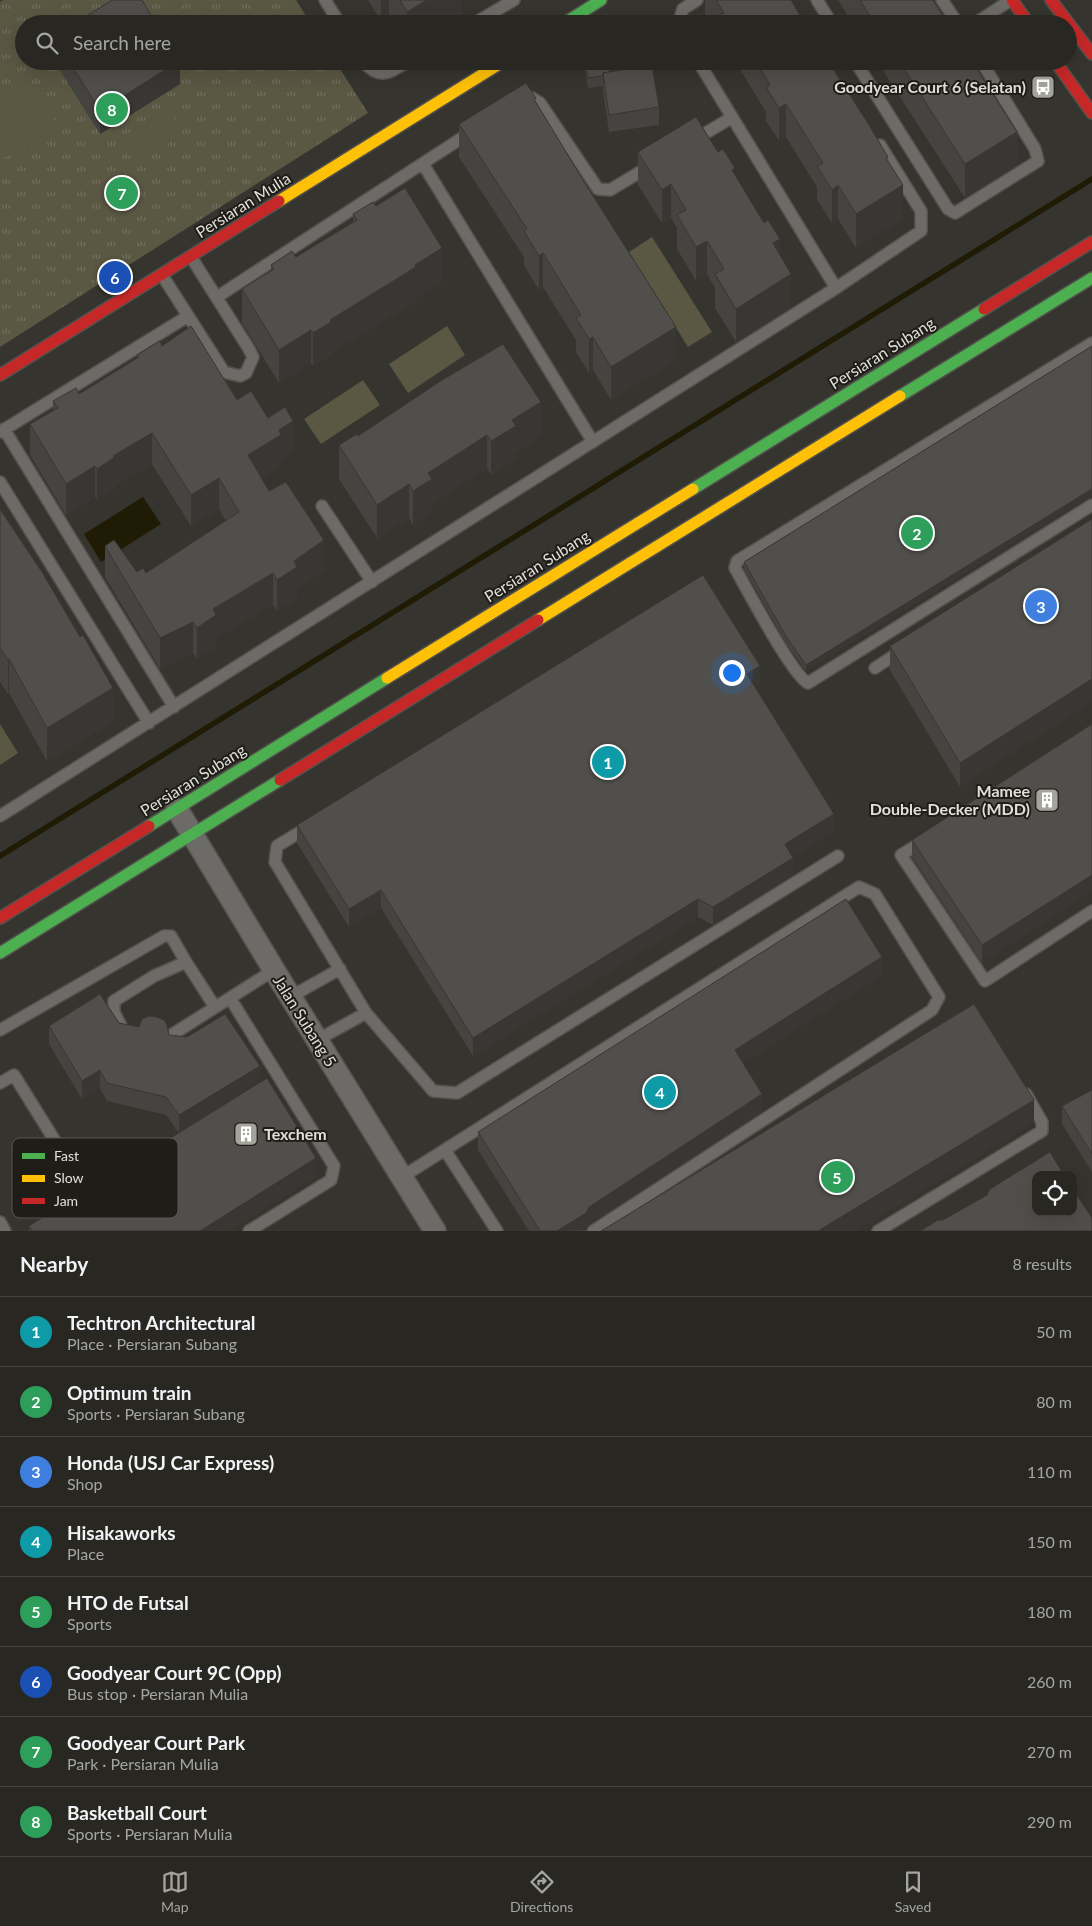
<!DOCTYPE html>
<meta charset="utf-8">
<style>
body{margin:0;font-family:Lato,sans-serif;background:#34332f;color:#f1f3f6}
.controls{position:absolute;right:15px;bottom:15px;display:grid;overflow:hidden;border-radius:10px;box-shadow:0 5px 20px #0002}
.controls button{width:45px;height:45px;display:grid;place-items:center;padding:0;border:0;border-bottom:1px solid #444440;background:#282722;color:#f1f3f6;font:25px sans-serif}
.you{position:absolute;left:731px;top:672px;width:18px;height:18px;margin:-12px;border:4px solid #fff;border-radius:50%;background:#1a73e8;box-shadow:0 0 0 8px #1a73e833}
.badge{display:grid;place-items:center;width:32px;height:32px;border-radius:50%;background:#a4a39c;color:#fff;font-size:16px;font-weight:700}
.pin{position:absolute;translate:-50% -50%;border:2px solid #fff;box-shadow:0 1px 5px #0006}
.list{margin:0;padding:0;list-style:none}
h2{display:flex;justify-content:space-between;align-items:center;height:65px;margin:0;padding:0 20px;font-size:21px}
h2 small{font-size:16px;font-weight:400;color:#a5a5a5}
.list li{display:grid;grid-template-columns:32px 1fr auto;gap:15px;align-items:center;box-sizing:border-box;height:70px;padding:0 20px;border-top:1px solid #444440}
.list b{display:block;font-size:19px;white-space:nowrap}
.list p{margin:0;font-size:16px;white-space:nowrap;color:#a5a5a5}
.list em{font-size:16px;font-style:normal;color:#a5a5a5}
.icon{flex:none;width:28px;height:28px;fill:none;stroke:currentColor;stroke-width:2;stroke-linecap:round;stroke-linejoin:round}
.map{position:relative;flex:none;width:1092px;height:1231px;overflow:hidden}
.search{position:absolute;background:#282722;box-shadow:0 5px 20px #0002;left:15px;right:15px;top:15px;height:55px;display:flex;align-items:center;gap:12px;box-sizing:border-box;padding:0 18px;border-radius:28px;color:#a5a5a5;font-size:19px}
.sheet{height:625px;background:#282722}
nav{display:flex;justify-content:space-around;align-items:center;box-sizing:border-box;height:70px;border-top:1px solid #444440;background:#282722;font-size:14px;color:#a5a5a5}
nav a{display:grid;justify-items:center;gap:2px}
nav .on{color:#a4a39c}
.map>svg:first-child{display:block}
.grass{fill:url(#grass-tufts)}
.pitch{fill:#5a5743}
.water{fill:#201b05}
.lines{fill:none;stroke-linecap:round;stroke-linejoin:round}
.stream{stroke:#201b05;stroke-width:5.5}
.lane-casing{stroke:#53524d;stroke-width:14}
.street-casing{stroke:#53524d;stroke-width:24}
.fast-casing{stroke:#53524d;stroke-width:14}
.slow-casing{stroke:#53524d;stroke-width:14}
.jam-casing{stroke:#53524d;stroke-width:14}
.lane{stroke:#6c6b67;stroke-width:11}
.street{stroke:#6c6b67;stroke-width:21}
.fast{stroke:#4caf50;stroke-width:11}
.slow{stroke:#ffc107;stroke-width:11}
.jam{stroke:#c62828;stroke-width:11}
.wall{fill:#454440}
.shaded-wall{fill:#383734}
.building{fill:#504f4b;stroke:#383734}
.labels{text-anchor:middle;stroke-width:4;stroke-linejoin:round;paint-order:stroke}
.poi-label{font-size:16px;font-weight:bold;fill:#e0dfd8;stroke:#1e1d18;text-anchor:end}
.street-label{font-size:16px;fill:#e0dfd8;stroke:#1e1d18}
.key{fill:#1e1d18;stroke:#585752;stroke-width:1}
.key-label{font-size:14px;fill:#e0dfd8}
</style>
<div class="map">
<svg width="1092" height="1231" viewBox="0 0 1092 1231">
<defs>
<pattern id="grass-tufts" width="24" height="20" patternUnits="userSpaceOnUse" patternTransform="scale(1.25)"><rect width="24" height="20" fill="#5a5743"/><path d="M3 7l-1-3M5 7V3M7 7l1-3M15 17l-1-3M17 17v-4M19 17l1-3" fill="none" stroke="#716f5d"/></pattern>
</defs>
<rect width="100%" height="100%" fill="#35342e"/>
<!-- grass -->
<path class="grass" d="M3,0h293l15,24h-287v37h311l33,52 -368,234v-345z"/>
<!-- pitch -->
<path class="pitch" d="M202,1l13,23h-35l-5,-8z
M30,81l27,44 -57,35v-61z
M167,108l16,25 -40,26 -16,-25z
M652,237l60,95 -24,15 -59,-95z
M447,326l18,29 -57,38 -19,-29z
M363,380l17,25 -59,39 -17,-25z
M0,724l18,29 -18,12z"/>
<!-- water -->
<path class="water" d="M143,497l18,27 -60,38 -17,-28z"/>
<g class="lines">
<!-- stream -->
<path class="stream" d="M0,856l1092,-677"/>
<!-- lane casing -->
<g class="lane-casing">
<path id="lane" d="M325,0l15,24
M817,0l15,24
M942,0l16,24
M473,24l41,-24
M678,24l5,-15 14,-9
M974,24l37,-24
M363,61c17,21 27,11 46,0
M698,61l138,227
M855,61l93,148 7,4 83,-52 -3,-12 -54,-88
M522,99l10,-1 8,5 58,86 12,1 40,-24
M694,140l37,-22
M423,164l170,278
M162,275l62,97 16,4 6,-3 7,-16 -4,-8 -58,-92
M217,297l254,-165
M1092,343l-355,218 -2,7c12,21 57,107 73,115l284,-178
M4,429l170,278
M0,432l188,-116
M0,482l149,241
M322,506l50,76
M875,668l26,-17
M0,816l836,-528 85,-57v-20l-41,-66
M310,826l-33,20 -2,16 91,151
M924,841l-23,14 84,126 107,-70
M290,997l50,-28
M230,998l104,168 -3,14 -82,51
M122,1028l-8,-16v-11l40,-25 32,-14 29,45
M0,1030l164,-94h7l15,26
M173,1034l101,-64
M317,1040l49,-27 67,78 24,2 381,-237
M0,1083l14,-8 76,122
M445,1150l52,81
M402,1177l457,-290 16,7 64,103 -7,13 -339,221
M0,1222l5,9
M878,1231l164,-100v-9l-16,-28"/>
</g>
<!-- street casing -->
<g class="street-casing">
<path id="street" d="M177,809l97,161 161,261"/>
</g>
<!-- fast casing -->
<g class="fast-casing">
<path id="fast" d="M563,24l38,-24
M900,396l192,-118
M693,489l291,-180
M149,826l238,-148
M0,953l280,-173"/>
</g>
<!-- slow casing -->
<g class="slow-casing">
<path id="slow" d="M279,201l225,-140
M538,620l362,-224
M387,678l306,-189"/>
</g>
<!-- jam casing -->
<g class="jam-casing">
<path id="jam" d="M1012,0l17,24
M1051,0l41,54
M1055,61l37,52
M984,309l108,-67
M0,375l279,-174
M280,780l258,-160
M0,918l149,-92"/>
</g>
<!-- lane -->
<use href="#lane" class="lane"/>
<!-- street -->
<use href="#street" class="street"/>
<!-- fast -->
<use href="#fast" class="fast"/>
<!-- slow -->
<use href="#slow" class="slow"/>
<!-- jam -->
<use href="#jam" class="jam"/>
</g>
<!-- wall -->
<path class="wall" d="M368,0h94v13l-18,11h-50l-5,-8 -8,5z
M705,0h86l14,24h-95l-5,-9z
M838,0h95l15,24h-95z
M54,61h126v23l-80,50z
M585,61h57l-12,8 29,38v18l-50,7 -6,-41v-5l-15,2 -3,-18z
M729,61h99l60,99 15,59 -47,29 -18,-29 -6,4 -15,-23v-13l-31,-50 -7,4 -13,-20v-9l-30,-49 -4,2z
M877,61h95l45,104 -52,33z
M536,102l140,258 -65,40 -18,-30 -4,3 -13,-21v-12l-33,-53 -4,3 -15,-25v-8l-65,-100v-33z
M638,152h80l17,23 45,80 11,52 -55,35 -21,-34v-20l-8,-14 -11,7 -19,-32v-21l-6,-10 -9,5 -24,-38z
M376,206l66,76 -26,16v3l-85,52v2l-18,11 -2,-3 -32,20 -37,-60v-34l29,-18v-6l25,-8 57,-35v-8z
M162,346l75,54 31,18 25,34 -12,8v6l-20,12 8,13 55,80 -27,18v9l-20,13 -4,-7 -57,34v8l-19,13 -4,-6 -33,16 -55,-92v-31l32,26 9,1 80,-52 -7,-12 -28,17 -39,-62 -37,22v2l-18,12 -2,-3 -29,18 -36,-60v-31l23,-14v-9l26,-7 58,-36v-3z
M1092,346l-286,325 -19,-26 -43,-76v-7z
M439,382l102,54 -25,16v7l-25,16 -4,-7 -55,36v8l-19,13 -4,-7 -32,20 -38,-59v-34l19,-9z
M0,509l113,213 -66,39 -38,-68 -1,1 -8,-12z
M1092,519l-132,268 -70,-117v-24z
M760,684l-5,3 79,145 -42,25 1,18 -80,50 -15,-8 -225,139 -92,-148 -32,19 -52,-84v-18z
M1092,724l-110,239 -70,-106v-17z
M882,975l-139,88 19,49 -173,113 -4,6h-56l-51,-81v-18z
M119,1023l20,4 30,8 91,48 56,93 -88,55h-199v-5l150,-93 -13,-18 -59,-14 -7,-13 -18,11 -33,-55v-18z
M1092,1090v82l-30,-48v-18z"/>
<!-- shaded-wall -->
<path class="shaded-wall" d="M381,0h8v16l-8,5z
M427,0h35v13l-18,11h-37v-12z
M179,61h1v23l-80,50v-23z
M626,61h16l-38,23 -1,-9z
M732,61h4v2l-4,2z
M786,104v33l-7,4v-33z
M1017,132v33l-52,33v-34z
M671,184v34l-9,5v-33z
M838,185v34l-6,4v-33z
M903,185v34l-47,29v-34z
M780,239v34l-7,-30z
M707,241v33l-11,7v-34z
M442,248v34l-26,16v3l-85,52v2l-18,11v-33l17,-13z
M543,253v34l-4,3v-34z
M791,274v33l-55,35v-33z
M676,327v33l-65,40v-33z
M311,330v33l-32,20v-33z
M593,337v33l-4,3v-34z
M541,402v34l-25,16v7l-25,16v-34l21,-21z
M293,421v31l-12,8v6l-33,20v-31l31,-25z
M152,433v31l-37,22v2l-18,12v-31l16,-13z
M487,435v33l-55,36v8l-19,13v-34l15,-18z
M95,466v31l-29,18v-31z
M219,478v31l-28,17v-31z
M409,484v34l-32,20v-33z
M1092,489v7l-286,175v-6z
M324,540v31l-27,18v9l-20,13v-31l17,-19z
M273,573v31l-57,34v8l-19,13v-31l16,-19z
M193,622v31l-33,16v-31z
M9,659v34l-1,1v-34z
M760,666v18l-13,8v-18z
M1092,679v23l-132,85v-24z
M113,688v34l-66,39v-33z
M834,814v18l-49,30v-18z
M793,858v17l-80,50v-18z
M1092,875v17l-110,71v-18z
M381,890v18l-32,19v-18z
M698,899v18l-225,139v-18z
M882,957v18l-147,93v-18z
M260,1066v17l-81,50v-18z
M100,1070v18l-18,11v-18z
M762,1094v18l-173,113 -3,5 -29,1 32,-24z
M1034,1100v23l-178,108h-38z
M316,1158v18l-88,55h-28z"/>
<!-- building -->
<path class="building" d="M112,0h30l14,24h-82z
M400,0h27l-20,12z
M716,0h75l14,24h-78l-6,-10 3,-1z
M860,0h73l15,24h-73z
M69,61h110l-79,50z
M585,61h41l-18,11 -5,1 -1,3 -14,2z
M756,61h72l41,64 19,32 -2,1 17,27 -47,29 -18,-29 -6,5 -15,-24 6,-3 -37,-59 -7,4 -13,-21 4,-2z
M899,61h73l45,71 -52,32z
M652,65l7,42 -50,8 -6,-42z
M526,83l10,15 -2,1 49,81 93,147 -65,40 -18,-30 -4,2 -13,-21 5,-3 -38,-62 -4,3 -15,-25 3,-2 -68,-105z
M696,117l22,35 5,-3 12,19 -3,2 32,53 4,-3 12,19 -7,4 18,31 -55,35 -21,-35 9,-5 -17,-28 -11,6 -19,-32 9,-5 -15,-26 -9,6 -24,-38z
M405,188l37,60 -27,17 1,2 -86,53 1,2 -18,11 -2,-3 -32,20 -37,-61 32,-20 -3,-4 21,-14 4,6 61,-37 -4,-6 20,-12 3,4z
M191,326l46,74 14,-9 17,27 17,-11 8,14 -14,9 2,5 -33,20 21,36 17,-9 38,58 -30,21 3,6 -20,13 -4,-7 -60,36 3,6 -19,13 -4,-6 -33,16 -55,-92 9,-6 23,32 6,-4 3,5 93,-61 -20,-34 -28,17 -39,-62 -39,23 2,1 -18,12 -2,-3 -29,18 -36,-60 28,-16 -5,-7 23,-13 3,6 60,-37 -2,-2 23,-14 2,5z
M503,344l38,58 -29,18 4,6 -25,15 -4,-6 -59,38 4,6 -19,12 -4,-7 -32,21 -38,-60 18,-11 1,2 81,-54z
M1092,346v143l-286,176 -19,-27 -43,-76z
M0,509l42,63 38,65 3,-2 30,53 -66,40 -38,-69 -1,1 -8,-12z
M1092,519v160l-132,84 -70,-117z
M703,575l57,91 -13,8 87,140 -49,30 8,14 -80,49 -15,-8 -225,139 -92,-148 -32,19 -52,-84z
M1092,724v151l-110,70 -70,-105z
M846,899l36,58 -147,93 27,44 -173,113 -3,6 -29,18h-17l-62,-99z
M100,994l19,29 20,4 3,-8 7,-3 8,1 7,3 3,5 2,10 18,2 38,-23 35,52 -81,49 -13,-18 -59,-14 -7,-13 -18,11 -33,-55z
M974,1004l60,96 -216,131h-217z
M267,1078l49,80 -116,73h-168l-3,-5z
M1092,1090v64l-30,-48z
M1050,1152l14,23h-28v37h37v-23l19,29v13h-172l18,-11h5l44,-25 3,-6z"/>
<!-- icons -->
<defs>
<g id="bus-square" transform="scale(1.25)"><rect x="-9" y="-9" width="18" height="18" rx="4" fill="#a4a39c" stroke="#1e1d18"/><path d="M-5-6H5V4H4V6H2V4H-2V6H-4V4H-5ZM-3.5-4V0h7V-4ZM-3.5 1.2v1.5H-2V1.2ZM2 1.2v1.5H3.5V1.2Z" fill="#fff"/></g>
<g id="building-square" transform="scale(1.25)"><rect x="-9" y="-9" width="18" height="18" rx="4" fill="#a4a39c" stroke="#1e1d18"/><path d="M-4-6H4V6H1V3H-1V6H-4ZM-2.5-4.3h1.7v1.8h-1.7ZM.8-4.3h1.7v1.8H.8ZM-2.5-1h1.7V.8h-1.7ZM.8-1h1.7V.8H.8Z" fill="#fff"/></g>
</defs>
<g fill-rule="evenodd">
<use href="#bus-square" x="1043" y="87"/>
<use href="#building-square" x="1047" y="800"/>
<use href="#building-square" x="246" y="1134"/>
</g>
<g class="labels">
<!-- poi labels -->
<g class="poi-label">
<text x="1026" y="93">Goodyear Court 6 (Selatan)</text>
<text x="1030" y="797">Mamee<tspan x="1030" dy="18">Double-Decker (MDD)</tspan></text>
<text x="264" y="1140" text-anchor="start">Texchem</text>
</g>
<!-- street labels -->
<g class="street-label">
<text transform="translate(243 205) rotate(-32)" y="6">Persiaran Mulia</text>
<text transform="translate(882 353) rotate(-32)" y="6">Persiaran Subang</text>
<text transform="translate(537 566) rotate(-32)" y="6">Persiaran Subang</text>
<text transform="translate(193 780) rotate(-32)" y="6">Persiaran Subang</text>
<text transform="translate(305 1021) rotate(58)" y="6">Jalan Subang 5</text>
</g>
</g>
<!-- legend -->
<rect x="12" y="1138" width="166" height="80" rx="8" class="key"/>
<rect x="22" y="1153" width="23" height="6" fill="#4caf50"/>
<rect x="22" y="1175" width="23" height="7" fill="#ffc107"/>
<rect x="22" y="1198" width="23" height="6" fill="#c62828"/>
<g class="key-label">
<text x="54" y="1161">Fast</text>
<text x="54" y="1183">Slow</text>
<text x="54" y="1206">Jam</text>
</g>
</svg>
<div class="controls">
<button><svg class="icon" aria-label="locate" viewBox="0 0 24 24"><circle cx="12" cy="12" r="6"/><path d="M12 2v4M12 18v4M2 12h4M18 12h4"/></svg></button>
</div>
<div class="you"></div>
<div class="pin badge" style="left:608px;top:762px;background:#0f9aa8">1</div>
<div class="pin badge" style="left:917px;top:533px;background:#2e9e5b">2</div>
<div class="pin badge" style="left:1041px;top:606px;background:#3f7fe0">3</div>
<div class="pin badge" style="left:660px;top:1092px;background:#0f9aa8">4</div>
<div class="pin badge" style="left:837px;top:1177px;background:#2e9e5b">5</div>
<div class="pin badge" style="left:115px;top:277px;background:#1a4fb4">6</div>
<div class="pin badge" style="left:122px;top:193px;background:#2e9e5b">7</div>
<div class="pin badge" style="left:112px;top:109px;background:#2e9e5b">8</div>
<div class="search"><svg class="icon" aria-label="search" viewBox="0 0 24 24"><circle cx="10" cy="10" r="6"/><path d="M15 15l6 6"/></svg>Search here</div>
</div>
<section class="sheet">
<h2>Nearby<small>8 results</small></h2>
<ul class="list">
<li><span class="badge" style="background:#0f9aa8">1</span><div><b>Techtron Architectural</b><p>Place · Persiaran Subang</p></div><em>50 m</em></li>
<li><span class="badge" style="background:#2e9e5b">2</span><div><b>Optimum train</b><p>Sports · Persiaran Subang</p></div><em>80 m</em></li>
<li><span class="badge" style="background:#3f7fe0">3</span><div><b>Honda (USJ Car Express)</b><p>Shop</p></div><em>110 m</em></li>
<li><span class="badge" style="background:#0f9aa8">4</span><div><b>Hisakaworks</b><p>Place</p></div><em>150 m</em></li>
<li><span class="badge" style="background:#2e9e5b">5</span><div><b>HTO de Futsal</b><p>Sports</p></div><em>180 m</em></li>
<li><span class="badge" style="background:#1a4fb4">6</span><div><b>Goodyear Court 9C (Opp)</b><p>Bus stop · Persiaran Mulia</p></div><em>260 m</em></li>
<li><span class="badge" style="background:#2e9e5b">7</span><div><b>Goodyear Court Park</b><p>Park · Persiaran Mulia</p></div><em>270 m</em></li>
<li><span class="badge" style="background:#2e9e5b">8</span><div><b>Basketball Court</b><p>Sports · Persiaran Mulia</p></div><em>290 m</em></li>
</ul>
</section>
<nav>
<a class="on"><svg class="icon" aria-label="map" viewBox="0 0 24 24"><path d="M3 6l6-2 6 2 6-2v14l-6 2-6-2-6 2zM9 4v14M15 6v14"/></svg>Map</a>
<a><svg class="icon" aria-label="directions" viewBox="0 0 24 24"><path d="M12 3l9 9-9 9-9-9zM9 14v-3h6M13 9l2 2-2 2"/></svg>Directions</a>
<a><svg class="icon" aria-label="saved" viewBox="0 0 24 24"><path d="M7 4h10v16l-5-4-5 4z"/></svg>Saved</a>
</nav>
